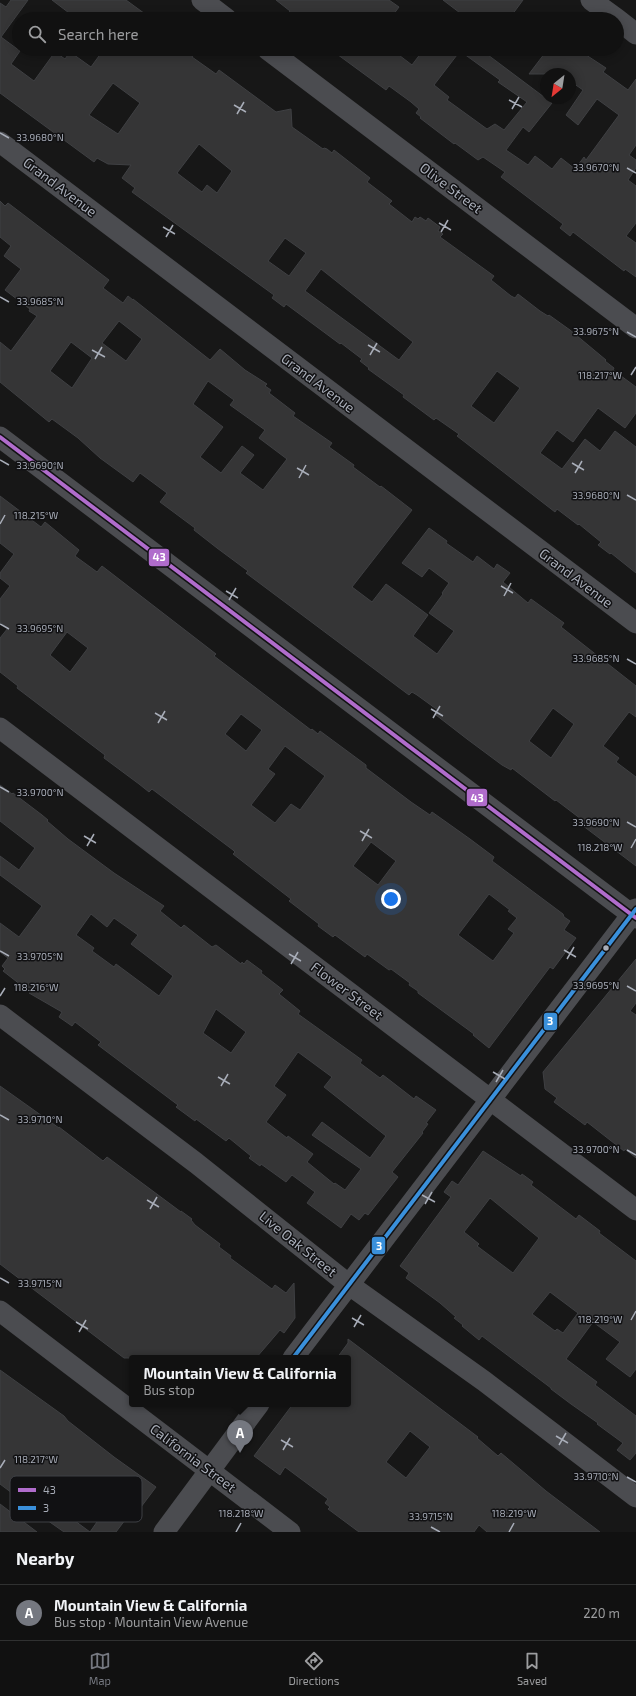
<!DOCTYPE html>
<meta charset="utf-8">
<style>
body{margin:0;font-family:"Exo 2",sans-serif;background:#1e1f1f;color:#f1f3f6}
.compass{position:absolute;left:540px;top:68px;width:36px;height:36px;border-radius:50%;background:#111;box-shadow:0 2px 10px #0003;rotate:210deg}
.you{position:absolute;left:391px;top:899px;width:14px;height:14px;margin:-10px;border:3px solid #fff;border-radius:50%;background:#1a73e8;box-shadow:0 0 0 6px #1a73e833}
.badge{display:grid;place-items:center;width:26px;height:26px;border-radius:50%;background:#757880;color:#fff;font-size:13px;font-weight:700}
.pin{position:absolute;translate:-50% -33px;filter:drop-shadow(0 1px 2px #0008)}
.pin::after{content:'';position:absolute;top:21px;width:14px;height:12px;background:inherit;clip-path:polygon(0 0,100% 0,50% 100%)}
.popup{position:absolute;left:129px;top:1355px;width:222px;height:52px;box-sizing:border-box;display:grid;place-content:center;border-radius:4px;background:#111;filter:drop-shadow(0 1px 3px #0005);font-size:13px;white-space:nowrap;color:#9c9d9f}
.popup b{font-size:15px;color:#f1f3f6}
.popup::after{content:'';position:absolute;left:50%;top:100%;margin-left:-8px;border:8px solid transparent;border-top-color:#111}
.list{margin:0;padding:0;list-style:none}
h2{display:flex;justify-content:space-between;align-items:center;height:52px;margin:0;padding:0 16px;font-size:17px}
h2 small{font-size:13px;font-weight:400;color:#9c9d9f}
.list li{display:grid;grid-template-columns:26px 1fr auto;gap:12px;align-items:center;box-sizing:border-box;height:56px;padding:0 16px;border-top:1px solid #303131}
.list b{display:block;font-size:15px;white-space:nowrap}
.list p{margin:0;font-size:13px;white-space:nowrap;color:#9c9d9f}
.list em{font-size:13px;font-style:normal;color:#9c9d9f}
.icon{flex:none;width:22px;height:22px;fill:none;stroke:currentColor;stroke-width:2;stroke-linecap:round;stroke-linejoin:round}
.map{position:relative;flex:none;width:636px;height:1532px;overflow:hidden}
.search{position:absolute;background:#111;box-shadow:0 2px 10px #0003;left:12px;right:12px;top:12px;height:44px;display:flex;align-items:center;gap:10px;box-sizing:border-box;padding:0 14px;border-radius:22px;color:#9c9d9f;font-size:15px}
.sheet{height:108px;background:#111}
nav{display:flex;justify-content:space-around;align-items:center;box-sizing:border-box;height:56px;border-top:1px solid #303131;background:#111;font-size:11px;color:#9c9d9f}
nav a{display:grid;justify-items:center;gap:2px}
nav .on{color:#757880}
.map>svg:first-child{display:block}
.building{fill:#353536;stroke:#3f4043;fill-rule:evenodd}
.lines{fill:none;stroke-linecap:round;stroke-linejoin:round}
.minor{stroke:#4b4c50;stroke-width:21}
.bus-1-casing{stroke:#111113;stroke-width:7}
.bus-2-casing{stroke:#111113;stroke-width:7}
.bus-1{stroke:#b06ccc;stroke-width:4}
.bus-2{stroke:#3a90db;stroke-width:4}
.ticks{fill:none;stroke:#a8adb8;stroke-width:1.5}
.bus-dot{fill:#a8adb8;stroke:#111113;stroke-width:1.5}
.labels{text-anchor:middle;stroke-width:3;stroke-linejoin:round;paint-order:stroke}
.street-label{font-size:14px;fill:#a8adb8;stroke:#111113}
.key{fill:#111113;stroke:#3e4045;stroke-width:1}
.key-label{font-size:11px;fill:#a8adb8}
.ticks-label{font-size:10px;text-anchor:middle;fill:#a8adb8;stroke:#111113;stroke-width:3;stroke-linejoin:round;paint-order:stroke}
.line-badge{stroke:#111113;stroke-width:1.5}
.badge-label{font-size:11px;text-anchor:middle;font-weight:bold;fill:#fff}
</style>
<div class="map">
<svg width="636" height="1532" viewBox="0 0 636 1532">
<rect width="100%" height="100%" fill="#171717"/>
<!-- building -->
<path class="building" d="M11,0h17l-27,37 19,14 -9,13 23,17 21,-29 10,7 5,-7 21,15 13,-18h83l7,5 -2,3 24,17 3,-4 57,42 15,-3 1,18 31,22 1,-1 3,1 5,4 2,-3 36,28 -3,4 25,19 -3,3 23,18 3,-5 3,2 2,-2 6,4 2,-3 12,9 -2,4 5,3 -3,3 54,39 -3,4 20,16 4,2 3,-4 22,17 8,5 1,-1 21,15 36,30 -1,1 9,7 -1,2 23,17v26l-11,15 -27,-20 -25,34 -16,-12 -17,23 22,16 23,-30 15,12 15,-20 21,16v126l-25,-20 -1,1 -12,-9 3,-3 -22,-18 -1,1 -21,-16 -2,3 -98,-76 2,-2 -23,-16 -2,2 -31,-23 1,-2 -36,-26 1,-1 -9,-7 2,-2 -21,-16 -1,1 -54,-40 -2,3 -12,-9 2,-3 -142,-103 3,-4 -13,-10 9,-13 -23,-1 -11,-6 -3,4 -94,-69v-90l6,4zM113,83l27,20 -22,31 -29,-19zM199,144l33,27 -15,22 -10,-8 -5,7 -25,-19zM285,238l21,15 -17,23 -21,-15zM321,269l92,73 -14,18 -94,-69zM497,371l23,17 -26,35 -23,-17z
M52,0h74l26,19h-75z
M276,0h113l10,7 -9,12h-106l6,-8z
M443,0h80l-14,19h-41z
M330,49h61l21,16 12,-16h69l-5,6 64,48 -23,29 -6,-5 -17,23 22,15 7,-9 17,13 9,-11 14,11 9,-12 2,3 33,-45 -22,-16 -19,26 -12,-10 17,-25 -13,-9v-7h-41l19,-25h29l29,19 -3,4 25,18 8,-11v66l-7,10 7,5v8l-8,12 8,6v37l-10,13 10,7v34l-11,-8 -1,2 -51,-39 -3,4 -10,-8 3,-4 -62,-47 4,-5 -22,-15 -5,3 -23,-17 -1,1 -34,-26 1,-1 -5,-4 3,-4 -8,-7 -22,-16 -3,4zM460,51l40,29 -2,2 29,20 -23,28 -9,-6 -8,5 -40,-29 2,-3 -15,-12z
M0,201l5,5 3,-3 101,77 -6,8 20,15 5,-7 5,4v-1l77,61 10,-11 25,21 22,14 -2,2 6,4 -2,3 26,20 -2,3 39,27 -3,4 25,18 -1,2 27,20 1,-1 31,24 -60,77 20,15 14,-18 42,31 -15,21 24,18 17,-23 -25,-18 14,-19 -1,-1 7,-10 -20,-15 -7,9 -20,-14 27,-35 18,13 -1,2 27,19 4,-6 17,13 3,-5 13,9 -7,9 25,21 3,-4 33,24 -3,4 75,59v31l-7,-5 -26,34 16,12 -3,4 20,15v89l-58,-44 3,-3 -25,-19 -1,1 -43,-33 -1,2 -9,-5 -35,-26 -31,-24 3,-4 -22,-16 -5,-3 -3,3 -163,-122 2,-2 -31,-23 -23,-18 1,-2 -35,-26 7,-9 -27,-20 -7,9 -33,-24 -22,-20 -26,-19 -3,3 -49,-40v-40l11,9 26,-35 -8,-5 1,-2 -25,-19 16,-21 -17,-13 7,-10 -11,-9zM119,321l23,18 -16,22 -24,-18zM71,342l21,16 -20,30 -22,-17zM208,381l26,19 -4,5 35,25 -6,8 28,21 -24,31 -23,-17 14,-18 -12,-9 -21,27 -21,-16 23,-30 -30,-23zM553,708l21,16 -23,34 -22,-17z
M0,496l41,31 4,-5 34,28 -4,6 22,16 5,-6 114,88 -2,2 97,74 1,-1 6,5 2,-3 46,34v3l45,34 19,13 2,-3 38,27 24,18 -2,4 71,53 1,3 6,4 -6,9 12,8 -23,31 -3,-2 -61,81 -16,-13 1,-1 -56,-41v-2l-9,-6 1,-2 -19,-14 -2,1 -22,-16 -2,3 -30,-22 -2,2 -15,-11 1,-2 -30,-23 2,-2 -58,-45 2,-2 -2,-2 -81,-61 -3,3 -10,-8 -35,-26 1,-3 -88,-67 1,-2 -18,-14v-34l8,-10 -8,-6v-23l10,-13 -10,-8v-5l14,-19 -14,-11zM67,632l21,16 -18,24 -20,-17zM241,714l21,16 -16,21 -21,-17zM285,746l40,30 -25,34 -9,-6 -16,19 -24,-18 24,-31 -7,-5zM371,842l25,19 -18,24 -25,-19zM489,894l21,16 -2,1 9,7 -9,11 6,4 -21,28 -35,-26z
M0,785l12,9 1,-1 29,22 6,5 -1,1 21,18 46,34 50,33 -4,5 21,17 3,-3 28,22 4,-2 25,19 1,-2 2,2 3,-4 15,11 -1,2 22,17 -4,4 21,17 -2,3 64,46 -2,3 20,15 3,-3 31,24 2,-3 20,14 -10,13 2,1 -6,8 1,1 -31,39 6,5 -30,38 -3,-2 -6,7 -8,-6 -10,14 -34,-25 8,-11 -23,-17 -6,7 -25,-18 -1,2 -11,-8 2,-2 -22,-18 -3,3 -30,-22 -1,2 -19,-14 2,-2 -80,-60 3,-3 -26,-20 -3,4 -13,-9 3,-5 -33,-19 1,-1 -27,-21 2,-2 -3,-3 6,-8 -8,-6v-29l19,14 23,-31 -42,-31v-19l19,14 16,-22 -35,-27zM91,914l16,13 7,-9 24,17 -7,9 42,32 -14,20 -43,-32 -2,3 -22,-16 2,-3 -18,-13zM216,1009l30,23 -15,21 -28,-20zM298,1052l34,25 -8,10 62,49 -16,22 -48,-36 -10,13 49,34 -16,21 -10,-7 -1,1 -27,-22 6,-8 -25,-18 -1,2 -21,-16 20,-27 -12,-9z
M636,959v44l-6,8 6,4v143l-11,-9 -1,2 -37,-29 -2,3 -31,-23 3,-4 -12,-9 -2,-17z
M0,1086l59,42v-1l44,34 4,-4 74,55v-1l11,8 -1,1 4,5 25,19 -1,3 12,9 -1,2 42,31 3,-4 11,8 8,-10 1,35 -11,15 -4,-3 -24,28h-132l-124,-94z
M483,1151l38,25 1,-2 11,8 -2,3 16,12 29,22 3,-4 21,16 -1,2 37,28v108l-6,8 -24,-18 14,-17 -27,-20 -27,37 31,23 -2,3 12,9 29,22v37l-6,7 -13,-10 6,-7 -26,-19 1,-1 -27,-19 -20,-15v-1l-69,-52 -3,4 -17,-14 1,-1 -9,-7 2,-1 -16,-14 -34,-25 3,-5 -9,-7 51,-69 -7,-5 8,-11 6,4zM490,1198l49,40 -26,35 -36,-27 2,-2 -15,-12zM550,1292l28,21 -15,20 -6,-4 -2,2 -23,-17z
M348,1339l130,98 -1,1 21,18 3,-3 45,38 54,41h-113l-8,-7 -5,7h-115l-31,-23 2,-2 -5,-4 3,-4 -43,-32 -5,8 -26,-19 39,-52h55v-46h-11l11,-15zM410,1431l20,16 -24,31 -20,-16z
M0,1370l64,46 4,5 46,36 42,30 -21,28 -4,-3 -15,20h-52l-27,-19 11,-14 -25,-19 -11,13 -12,-9zM84,1492l22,17 -16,23 -23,-17z
M0,1504l37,28h-37z"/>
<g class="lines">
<!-- minor -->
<path class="minor" d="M202,0l25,19
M591,0l26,19
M617,19l19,15
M267,49l369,279
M0,142l636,481
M0,437l636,481
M0,728l636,482
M0,1015l196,148 152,121 136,97 152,116
M0,1311l290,221
M293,1358l343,-449
M164,1532l95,-128"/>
<!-- bus-1 casing -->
<g class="bus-1-casing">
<path id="bus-1" d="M0,437l636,481"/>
</g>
<!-- bus-2 casing -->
<g class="bus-2-casing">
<path id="bus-2" d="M293,1358l343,-449"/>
</g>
<!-- bus-1 -->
<use href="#bus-1" class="bus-1"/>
<!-- bus-2 -->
<use href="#bus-2" class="bus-2"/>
</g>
<!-- ticks -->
<path class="ticks" d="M509,100l13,7M234,105l12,7M512,109l7,-12M237,114l7,-12M0,133l9,5M627,168l9,5M439,223l12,7M163,227l12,7M441,232l7,-12M166,237l7,-12M0,297l9,5M627,332l9,5M368,345l12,7M92,350l13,7M370,355l7,-12M95,359l7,-12M631,375l5,-8M0,460l9,5M572,463l12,7M297,468l12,7M575,473l7,-12M299,478l7,-13M627,495l9,5M0,524l5,-9M501,586l12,7M226,591l12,7M504,596l7,-13M229,600l7,-12M0,624l9,5M627,659l9,5M431,709l12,7M155,713l12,7M433,718l7,-12M158,723l7,-12M0,787l9,5M627,822l9,5M360,831l12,7M84,836l12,7M362,841l7,-12M87,846l7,-12M631,848l5,-9M564,950l12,7M0,951l9,5M289,954l12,7M567,959l7,-12M291,964l7,-12M627,986l9,5M0,996l5,-8M493,1072l12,7M218,1077l12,7M496,1082l7,-12M221,1086l7,-12M0,1115l9,5M627,1150l9,5M422,1195l13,7M147,1200l12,7M425,1204l7,-12M150,1209l7,-12M0,1278l9,5M352,1318l12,7M631,1320l5,-9M76,1322l12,7M354,1327l7,-12M79,1332l7,-12M556,1436l12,7M281,1440l12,7M559,1445l7,-12M283,1450l7,-12M0,1468l5,-8M627,1477l9,5M431,1527l9,5M236,1532l5,-9M509,1532l5,-9"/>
<!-- markers -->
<circle class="bus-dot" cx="606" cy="948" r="3.5"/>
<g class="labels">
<!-- street labels -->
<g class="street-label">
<text transform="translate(60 187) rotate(37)" y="5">Grand Avenue</text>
<text transform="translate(451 188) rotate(37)" y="5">Olive Street</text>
<text transform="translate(318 383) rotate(37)" y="5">Grand Avenue</text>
<text transform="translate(576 578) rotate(37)" y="5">Grand Avenue</text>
<text transform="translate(347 991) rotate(37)" y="5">Flower Street</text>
<text transform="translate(298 1244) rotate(39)" y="5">Live Oak Street</text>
<text transform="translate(193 1458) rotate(37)" y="5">California Street</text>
</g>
</g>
<!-- legend -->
<rect x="10" y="1476" width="132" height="46" rx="6" class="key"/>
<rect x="18" y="1488" width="18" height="4" fill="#b06ccc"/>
<rect x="18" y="1506" width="18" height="4" fill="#3a90db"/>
<g class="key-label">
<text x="43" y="1494">43</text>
<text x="43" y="1512">3</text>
</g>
<g class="ticks-label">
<text x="40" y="141">33.9680°N</text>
<text x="596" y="171">33.9670°N</text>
<text x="40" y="305">33.9685°N</text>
<text x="596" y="335">33.9675°N</text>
<text x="600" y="379">118.217°W</text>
<text x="40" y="469">33.9690°N</text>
<text x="596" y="499">33.9680°N</text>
<text x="36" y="519">118.215°W</text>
<text x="40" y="632">33.9695°N</text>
<text x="596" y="662">33.9685°N</text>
<text x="40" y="796">33.9700°N</text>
<text x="596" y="826">33.9690°N</text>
<text x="600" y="851">118.218°W</text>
<text x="40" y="960">33.9705°N</text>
<text x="596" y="989">33.9695°N</text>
<text x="36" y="991">118.216°W</text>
<text x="40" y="1123">33.9710°N</text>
<text x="596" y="1153">33.9700°N</text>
<text x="40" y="1287">33.9715°N</text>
<text x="600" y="1323">118.219°W</text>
<text x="36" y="1463">118.217°W</text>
<text x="596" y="1480">33.9710°N</text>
<text x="241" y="1517">118.218°W</text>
<text x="514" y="1517">118.219°W</text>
<text x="431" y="1520">33.9715°N</text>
</g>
<g class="line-badge">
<rect x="148" y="548" width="22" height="19" rx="4" fill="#b06ccc"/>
<rect x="466" y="788" width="22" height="19" rx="4" fill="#b06ccc"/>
<rect x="543" y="1012" width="15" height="19" rx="4" fill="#3a90db"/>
<rect x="371" y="1236" width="15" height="19" rx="4" fill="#3a90db"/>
</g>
<g class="badge-label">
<text x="159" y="561">43</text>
<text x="477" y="802">43</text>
<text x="550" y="1025">3</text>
<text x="379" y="1250">3</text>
</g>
</svg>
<svg class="compass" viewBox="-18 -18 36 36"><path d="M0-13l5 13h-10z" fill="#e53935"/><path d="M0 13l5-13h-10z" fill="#9c9d9f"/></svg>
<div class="you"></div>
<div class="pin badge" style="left:240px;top:1453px">A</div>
<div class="popup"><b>Mountain View &amp; California</b>Bus stop</div>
<div class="search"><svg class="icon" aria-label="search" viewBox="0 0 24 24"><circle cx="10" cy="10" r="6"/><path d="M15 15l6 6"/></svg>Search here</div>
</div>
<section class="sheet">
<h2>Nearby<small></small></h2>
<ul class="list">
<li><span class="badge">A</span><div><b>Mountain View &amp; California</b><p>Bus stop · Mountain View Avenue</p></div><em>220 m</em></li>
</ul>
</section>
<nav>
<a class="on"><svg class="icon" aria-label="map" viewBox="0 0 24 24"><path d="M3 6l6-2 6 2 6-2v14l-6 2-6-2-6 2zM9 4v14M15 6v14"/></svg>Map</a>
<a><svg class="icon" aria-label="directions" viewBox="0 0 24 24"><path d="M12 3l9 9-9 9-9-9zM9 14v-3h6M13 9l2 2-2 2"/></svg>Directions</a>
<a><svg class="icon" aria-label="saved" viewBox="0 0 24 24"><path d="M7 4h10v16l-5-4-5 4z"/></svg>Saved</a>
</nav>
